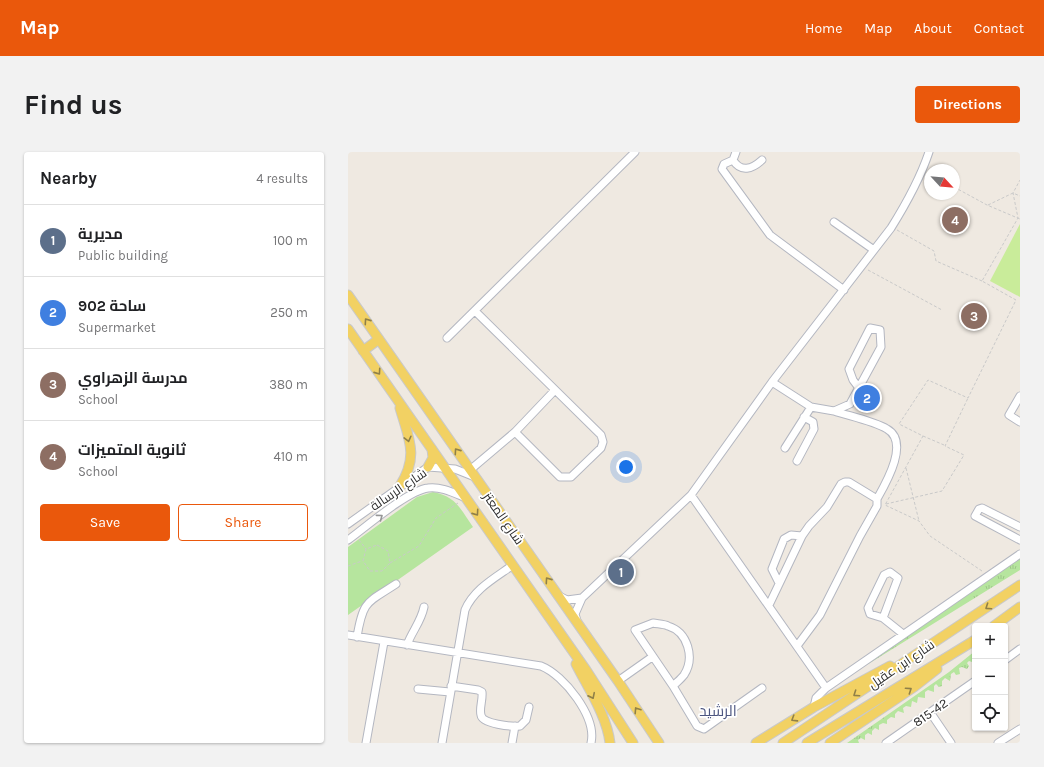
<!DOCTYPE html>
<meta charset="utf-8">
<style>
body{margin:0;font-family:Karla,Cairo,sans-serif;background:#f2f2f2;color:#202124}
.controls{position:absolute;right:12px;bottom:12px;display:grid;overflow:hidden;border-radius:4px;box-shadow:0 1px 3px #0004}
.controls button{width:36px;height:36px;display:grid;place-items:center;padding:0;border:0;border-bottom:1px solid #e0e0e0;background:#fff;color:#202124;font:20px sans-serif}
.compass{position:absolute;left:576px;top:12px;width:36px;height:36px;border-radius:50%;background:#fff;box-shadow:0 1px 3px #0004;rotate:116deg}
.you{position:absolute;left:278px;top:315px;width:14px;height:14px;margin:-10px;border:3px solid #fff;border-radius:50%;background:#1a73e8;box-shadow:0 0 0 6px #1a73e833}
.badge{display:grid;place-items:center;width:26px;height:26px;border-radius:50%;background:#ea580c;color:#fff;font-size:13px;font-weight:700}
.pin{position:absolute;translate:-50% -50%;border:2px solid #fff;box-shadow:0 1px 4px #0006}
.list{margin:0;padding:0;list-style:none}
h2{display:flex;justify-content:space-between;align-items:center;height:52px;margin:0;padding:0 16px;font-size:17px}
h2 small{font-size:13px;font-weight:400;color:#757577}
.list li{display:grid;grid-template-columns:26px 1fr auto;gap:12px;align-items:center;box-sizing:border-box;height:72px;padding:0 16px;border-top:1px solid #e0e0e0}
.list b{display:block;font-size:15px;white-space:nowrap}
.list p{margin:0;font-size:13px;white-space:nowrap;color:#757577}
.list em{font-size:13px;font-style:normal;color:#757577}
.actions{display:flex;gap:8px;padding:12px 16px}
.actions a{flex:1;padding:9px 0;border:1px solid #ea580c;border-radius:4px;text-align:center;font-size:14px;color:#ea580c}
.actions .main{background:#ea580c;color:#fff}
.icon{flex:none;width:22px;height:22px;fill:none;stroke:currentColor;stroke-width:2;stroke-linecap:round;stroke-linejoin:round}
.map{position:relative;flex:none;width:672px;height:591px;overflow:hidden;border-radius:4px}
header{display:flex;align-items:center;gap:24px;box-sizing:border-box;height:56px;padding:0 20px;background:#ea580c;color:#fff}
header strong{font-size:19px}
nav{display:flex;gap:22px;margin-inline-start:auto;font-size:14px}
.intro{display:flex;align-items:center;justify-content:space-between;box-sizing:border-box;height:96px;padding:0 24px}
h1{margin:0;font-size:28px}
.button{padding:10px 18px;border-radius:4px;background:#ea580c;color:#fff;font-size:14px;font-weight:700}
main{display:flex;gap:24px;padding:0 24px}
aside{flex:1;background:#fff;border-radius:4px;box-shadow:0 1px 3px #0004}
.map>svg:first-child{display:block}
.grass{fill:url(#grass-tufts)}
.garden{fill:#b6e59e}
.pitch{fill:#c9ec9a}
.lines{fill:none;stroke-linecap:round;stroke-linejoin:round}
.minor-casing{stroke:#b4b7c1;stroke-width:9}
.major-casing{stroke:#c9c9c9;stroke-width:11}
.path{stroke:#c9c9c9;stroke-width:1;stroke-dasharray:3 2;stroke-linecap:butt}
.minor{stroke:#fff;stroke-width:7}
.major{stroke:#f2d163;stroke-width:9}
.oneway{stroke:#908048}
.oneway2{stroke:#969696}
.labels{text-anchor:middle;stroke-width:3.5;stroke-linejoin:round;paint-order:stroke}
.street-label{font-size:13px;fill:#2e2e2e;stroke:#fff}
.quarter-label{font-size:15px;fill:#4d5680;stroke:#fff}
</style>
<header>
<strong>Map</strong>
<nav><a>Home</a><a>Map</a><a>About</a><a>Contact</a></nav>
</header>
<div class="intro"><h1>Find us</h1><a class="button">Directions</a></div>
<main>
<aside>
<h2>Nearby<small>4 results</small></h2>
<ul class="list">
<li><span class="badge" style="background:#5c6f8a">1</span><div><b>مديرية</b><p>Public building</p></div><em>100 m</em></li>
<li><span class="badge" style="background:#3f7fe0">2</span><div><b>ساحة 902</b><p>Supermarket</p></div><em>250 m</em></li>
<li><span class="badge" style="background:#8d6e63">3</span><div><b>مدرسة الزهراوي</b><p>School</p></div><em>380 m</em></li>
<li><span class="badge" style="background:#8d6e63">4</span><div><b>ثانوية المتميزات</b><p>School</p></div><em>410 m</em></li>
</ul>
<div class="actions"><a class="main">Save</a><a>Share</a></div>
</aside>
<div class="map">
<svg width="672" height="591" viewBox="0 0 672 591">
<defs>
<pattern id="grass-tufts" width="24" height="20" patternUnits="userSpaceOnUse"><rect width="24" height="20" fill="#b6e59e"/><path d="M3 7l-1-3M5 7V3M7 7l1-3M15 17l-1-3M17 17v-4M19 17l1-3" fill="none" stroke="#9dc588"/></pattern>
</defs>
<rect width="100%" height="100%" fill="#efe9e1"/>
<!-- grass -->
<path class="grass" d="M672,406v12l-155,96z
M627,499v12l-6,-2 -2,2 2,3 -2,3 -5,-2 -3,1 1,6 -4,1 -2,-3 -3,2 -1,7 -5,-3 -3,3v5l-3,1 -3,-3 -2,2v6l-6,-2 -3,2v6l-7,-1 -1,6 -5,-2 -1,6 -5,-1 -3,2 1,5 -6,-2 -3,3v4l-4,-1 -4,3v4l-4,-1 -4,2v5l-4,-2 -3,3v4l-4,-2 -3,2v5l-4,-2 -3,2 1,3h-12l102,-71z"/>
<!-- garden -->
<path class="garden" d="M85,340c23,4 28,18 40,35l-125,88v-68l69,-50z"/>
<!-- pitch -->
<path class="pitch" d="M672,72v73l-30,-16z"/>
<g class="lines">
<!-- minor casing -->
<g class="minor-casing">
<path id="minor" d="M388,0l-3,8c8,13 19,9 29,0
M385,8l-9,4 -2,5 48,66 74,55
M486,70l40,28
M127,159l126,124 2,7 -2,6 -30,29h-11l-45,-45
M99,186l188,-186
M424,230l39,25 23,4 16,-7 31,-57 -1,-17 -10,-2 -21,41 4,11 6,8
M672,244l-11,19 11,7
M486,259c15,5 40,10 53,18 23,13 -1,54 -10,70
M437,296l26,-41
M449,309l17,-32 -1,-7 -9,-5
M122,318l45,-38 40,-42
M343,343l135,193
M0,372l80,-57 27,2 20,8
M672,375l-38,-19 -3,1 -4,7 45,24
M0,388c18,-13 59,-49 80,-52 12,-2 26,5 38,10
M431,431l-7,-14 12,-30 7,-4 11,1
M211,444l8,4 15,-2
M421,453l33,-69 7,-10 18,-19 14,-23 4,-2h4l28,17v7l-17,30 -40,79 -23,31
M535,466l-13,-4 -2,-6 16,-33 6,-3 8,6 -15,40 20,16
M229,469l-2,-7 7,-16 109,-103 81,-113 119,-154c15,-24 29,-49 38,-76
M305,471c5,1 11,1 15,3 20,6 27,32 16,49 -3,4 -7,7 -11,11l-38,-56z
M0,483l193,31c23,9 56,51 50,77
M9,485c6,-37 10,-34 39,-53
M59,493c5,-14 14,-23 17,-38
M657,508l15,-11
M270,529l34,-24
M103,534l27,4 4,2c1,8 -3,16 -1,23 1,9 31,12 39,11l6,-6 3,-13
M325,534l24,40 7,3 58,-41
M70,537l32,3
M466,555l2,-9 10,-10 194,-134
M582,560l21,31
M18,591l18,-101
M94,591l23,-133c9,-21 30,-32 48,-45
M164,591l3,-17
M538,591l89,-62
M650,591l22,-14"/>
</g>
<!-- major casing -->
<g class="major-casing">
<path id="major" d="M0,143l270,386 41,62
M0,177l238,341 47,73
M15,199l16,-12
M80,315l5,-9 -1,-9
M52,334c19,-30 9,-47 0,-78
M646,474l26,-19
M228,512c12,24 31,52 34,79
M408,591l58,-36 76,-41
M435,591l237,-158
M459,591l168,-103
M482,591l84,-56 23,-18"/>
</g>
<!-- path -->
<path class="path" d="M606,35l33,18 33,14
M640,53l25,-12 7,3
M549,78l37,21 2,10 46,20
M520,118l74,40
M575,284l21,9
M558,316l13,53
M538,352l56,-13 22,-36 -19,-9 23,-48
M11,388l7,9
M29,393l11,6 2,12 -8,8h-12l-7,-10 3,-12z
M42,411l29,-17 17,-28 22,-15
M0,414l14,-5
M634,419l-52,-35 -11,-15 -34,-16 38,-69 -24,-12 29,-44 40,18 48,-98 -34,-19 36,-63 -5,-25 7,-13"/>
<!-- minor -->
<use href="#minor" class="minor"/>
<!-- major -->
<use href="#major" class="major"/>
</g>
<!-- one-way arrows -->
<defs><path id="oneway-chevron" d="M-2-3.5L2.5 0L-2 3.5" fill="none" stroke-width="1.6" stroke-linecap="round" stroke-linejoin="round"/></defs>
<g class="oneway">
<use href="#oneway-chevron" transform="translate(19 169) rotate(-125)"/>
<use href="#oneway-chevron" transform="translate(30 220) rotate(55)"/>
<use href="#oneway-chevron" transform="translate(60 287) rotate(76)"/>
<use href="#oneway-chevron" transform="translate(109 299) rotate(-125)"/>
<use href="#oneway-chevron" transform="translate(128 361) rotate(55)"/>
<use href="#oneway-chevron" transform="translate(200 428) rotate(-125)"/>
<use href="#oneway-chevron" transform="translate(640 455) rotate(146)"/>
<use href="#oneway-chevron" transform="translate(561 538) rotate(-34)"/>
<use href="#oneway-chevron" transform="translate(508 542) rotate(146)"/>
<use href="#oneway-chevron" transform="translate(244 544) rotate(64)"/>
<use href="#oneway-chevron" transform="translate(289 558) rotate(-123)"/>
<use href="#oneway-chevron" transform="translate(446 567) rotate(148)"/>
</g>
<use class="oneway2" href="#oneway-chevron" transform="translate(32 365) rotate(-36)"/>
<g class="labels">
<!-- street labels -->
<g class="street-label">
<text transform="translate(50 337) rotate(-34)" y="5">شارع الرسالة</text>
<text transform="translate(156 366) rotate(55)" y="5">شارع المعتز</text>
<text transform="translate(553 512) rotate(-34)" y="5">شارع ابن عقيل</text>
<text transform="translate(582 560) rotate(-35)" y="5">815-42</text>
</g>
<!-- quarter labels -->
<g class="quarter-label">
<text x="370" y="564">الرشيد</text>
</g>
</g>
</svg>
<div class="controls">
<button>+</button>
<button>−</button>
<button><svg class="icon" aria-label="locate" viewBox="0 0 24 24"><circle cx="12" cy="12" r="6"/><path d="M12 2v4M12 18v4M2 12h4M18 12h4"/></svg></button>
</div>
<svg class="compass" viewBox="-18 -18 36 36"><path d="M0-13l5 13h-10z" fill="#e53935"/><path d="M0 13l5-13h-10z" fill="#757577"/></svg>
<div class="you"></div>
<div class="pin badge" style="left:273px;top:420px;background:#5c6f8a">1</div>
<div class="pin badge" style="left:519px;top:246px;background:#3f7fe0">2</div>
<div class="pin badge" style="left:626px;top:164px;background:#8d6e63">3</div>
<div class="pin badge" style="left:607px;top:68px;background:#8d6e63">4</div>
</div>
</main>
